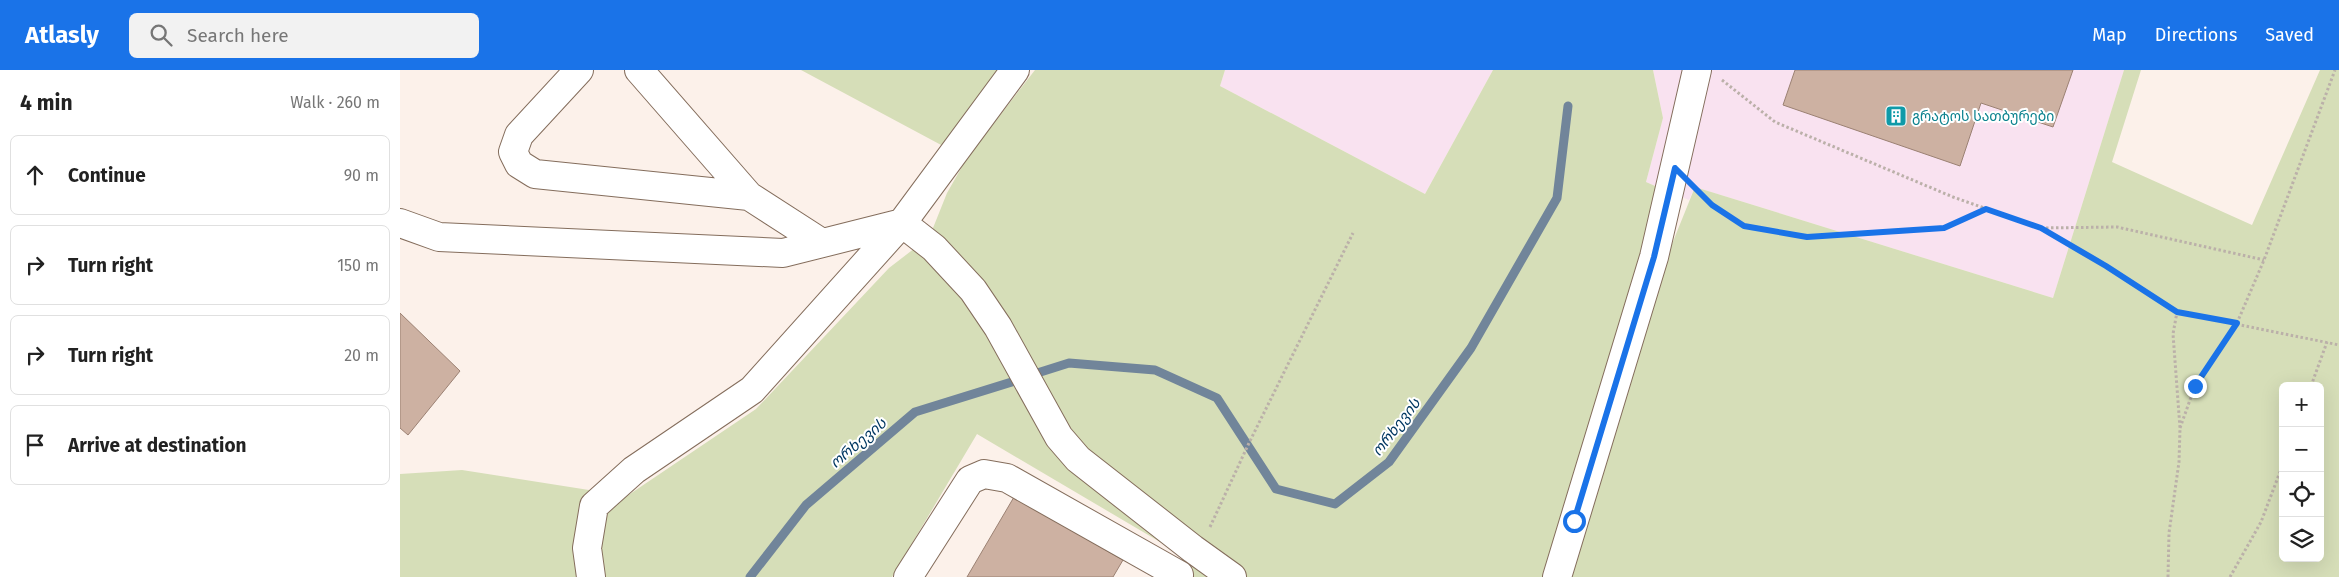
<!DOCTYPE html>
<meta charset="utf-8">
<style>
body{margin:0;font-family:"Fira Sans","Noto Sans Georgian",sans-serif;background:#f2f2f2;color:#222}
.controls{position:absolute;right:15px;bottom:15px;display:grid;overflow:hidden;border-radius:8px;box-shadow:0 5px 20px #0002}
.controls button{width:45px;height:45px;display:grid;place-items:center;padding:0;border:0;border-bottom:1px solid #e0e0e0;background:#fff;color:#222;font:25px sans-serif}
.stop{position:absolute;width:15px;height:15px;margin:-11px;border:4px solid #1a73e8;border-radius:50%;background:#fff}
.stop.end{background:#1a73e8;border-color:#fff;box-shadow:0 1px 5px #0008}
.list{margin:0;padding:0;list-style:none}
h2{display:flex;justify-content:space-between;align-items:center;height:65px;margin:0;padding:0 20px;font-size:21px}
h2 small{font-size:16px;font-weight:400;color:#767676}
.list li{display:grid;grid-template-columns:32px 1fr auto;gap:15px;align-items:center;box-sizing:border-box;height:80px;margin:0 10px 10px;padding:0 10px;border:1px solid #e0e0e0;border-radius:8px}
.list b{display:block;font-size:19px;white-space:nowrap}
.list em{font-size:16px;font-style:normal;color:#767676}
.icon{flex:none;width:28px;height:28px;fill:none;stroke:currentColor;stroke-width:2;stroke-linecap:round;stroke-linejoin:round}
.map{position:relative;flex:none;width:1939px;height:507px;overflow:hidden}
header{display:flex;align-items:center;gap:30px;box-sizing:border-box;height:70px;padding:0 25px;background:#1a73e8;color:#fff}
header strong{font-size:24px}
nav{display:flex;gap:28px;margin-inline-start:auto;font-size:18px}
.search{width:350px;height:45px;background:#f2f2f2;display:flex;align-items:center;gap:12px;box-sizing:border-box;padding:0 18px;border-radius:8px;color:#767676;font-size:19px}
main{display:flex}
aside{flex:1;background:#fff}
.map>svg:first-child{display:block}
.industrial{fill:#f9e2f0}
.green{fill:#d6deb8;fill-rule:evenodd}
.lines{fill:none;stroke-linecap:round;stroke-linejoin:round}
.stream{stroke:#71859a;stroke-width:9}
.building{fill:#cdb1a2;stroke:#9b8173}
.minor-casing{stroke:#846d5c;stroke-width:30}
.path{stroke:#bbb0a9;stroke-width:3;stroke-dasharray:2.5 2.5;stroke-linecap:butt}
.minor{stroke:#fff;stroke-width:28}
.route{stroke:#1a73e8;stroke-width:6}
.labels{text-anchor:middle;stroke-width:4;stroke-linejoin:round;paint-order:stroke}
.culture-label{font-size:14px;fill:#0d838f;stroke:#fff;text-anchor:start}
.water-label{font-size:15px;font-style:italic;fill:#013761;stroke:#fff}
</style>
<header>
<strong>Atlasly</strong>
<div class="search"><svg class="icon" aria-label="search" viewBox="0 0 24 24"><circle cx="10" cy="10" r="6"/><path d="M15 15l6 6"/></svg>Search here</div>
<nav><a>Map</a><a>Directions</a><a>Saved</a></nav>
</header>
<main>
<aside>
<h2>4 min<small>Walk · 260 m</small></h2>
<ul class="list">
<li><svg class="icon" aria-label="ahead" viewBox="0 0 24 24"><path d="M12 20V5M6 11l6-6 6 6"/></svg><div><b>Continue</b></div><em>90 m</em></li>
<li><svg class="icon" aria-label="right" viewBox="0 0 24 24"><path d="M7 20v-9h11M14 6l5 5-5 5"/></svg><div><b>Turn right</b></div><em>150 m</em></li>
<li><svg class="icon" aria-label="right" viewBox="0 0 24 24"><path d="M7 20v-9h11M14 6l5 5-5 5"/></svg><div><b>Turn right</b></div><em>20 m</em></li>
<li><svg class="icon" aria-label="arrive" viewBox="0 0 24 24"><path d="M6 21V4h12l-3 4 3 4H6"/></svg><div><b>Arrive at destination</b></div></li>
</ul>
</aside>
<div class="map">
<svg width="1939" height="507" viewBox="0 0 1939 507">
<rect width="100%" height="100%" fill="#fcf1ea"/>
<!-- industrial -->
<path class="industrial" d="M825,0h268l-68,124 -205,-108z
M1253,0h471l-71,228 -358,-111 -6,13 -43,-18 17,-64z"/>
<!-- green -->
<path class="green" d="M401,0h197l-55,76z
M635,0h190l-5,16 205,108 68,-124h160l10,48 -17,64 16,7 -117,388h-359l8,-15 -217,-128 -85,143h-492v-103l62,-4 165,26 129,-87 133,-141 26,-20 18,-20 14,-35 20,-35z
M1724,0h17l-29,92 140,63 68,-155h19v507h-771l100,-323 27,-67 358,111zM1883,316h37v172h-37z"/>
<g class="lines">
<!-- stream -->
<path class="stream" d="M631,305l38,-12 86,7 62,28 59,91 59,15 54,-42 82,-114 86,-150 11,-92
M350,507l56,-72 109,-93 103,-32"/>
</g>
<!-- building -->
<path class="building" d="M1395,0h278l-20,57 -72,-24 -21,63 -177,-61z
M0,243l60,58 -52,64 -8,-7z
M614,427l109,63 -10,17h-146z"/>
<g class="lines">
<!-- minor casing -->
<g class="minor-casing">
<path id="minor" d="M179,0l-60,65 -6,17 6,12 16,10 214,22
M239,0l110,126 73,47
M0,153l39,14 344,16 119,-30
M502,153l32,25 39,42 25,37 61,110 19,22 115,90 39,28
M191,507l-4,-29 7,-42 40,-36 118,-80 150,-167 113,-153
M508,507l62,-97 14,-6 23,4 172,97
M1157,507l97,-320 43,-187"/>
</g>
<!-- path -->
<path class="path" d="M1322,10l53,42 178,75 88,31 65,38 71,46 162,33
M1297,120l15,15 32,21 63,11 137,-10 41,-18
M1641,158l76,-1 147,33
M1911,316l16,-44
M1780,358l15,-42 42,-63 27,-63 71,-190
M810,457l39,-84 104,-210
M1768,507l1,-44 10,-71 1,-34 -7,-94 4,-22
M1830,507l31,-55 22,-58"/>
<!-- minor -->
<use href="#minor" class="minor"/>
</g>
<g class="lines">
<!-- route -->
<path class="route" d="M1174,451l80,-264 21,-89 37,37 32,21 63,11 137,-9 42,-19 55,19 65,38 71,46 60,11 -42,63"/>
</g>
<!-- icons -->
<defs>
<g id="building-square" transform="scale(1.125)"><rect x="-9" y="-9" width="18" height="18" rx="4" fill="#0f9aa8" stroke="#fff"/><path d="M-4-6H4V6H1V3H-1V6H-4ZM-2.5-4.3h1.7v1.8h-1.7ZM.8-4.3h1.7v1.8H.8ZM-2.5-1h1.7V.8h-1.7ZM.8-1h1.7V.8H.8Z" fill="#fff"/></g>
</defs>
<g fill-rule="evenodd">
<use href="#building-square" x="1496" y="46"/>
</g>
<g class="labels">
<!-- culture labels -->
<g class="culture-label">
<text x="1512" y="51">გრატოს სათბურები</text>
</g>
<!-- water labels -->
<g class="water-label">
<text transform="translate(996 357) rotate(-52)" y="5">ორხევის</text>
<text transform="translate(458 373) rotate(-40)" y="5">ორხევის</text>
</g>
</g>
</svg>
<div class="controls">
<button>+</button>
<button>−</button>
<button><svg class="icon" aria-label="locate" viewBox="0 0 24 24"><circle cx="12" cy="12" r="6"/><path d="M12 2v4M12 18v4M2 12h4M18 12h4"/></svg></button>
<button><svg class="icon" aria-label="layers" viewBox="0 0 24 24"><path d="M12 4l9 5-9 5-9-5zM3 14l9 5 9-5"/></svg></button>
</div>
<div class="stop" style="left:1174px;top:451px"></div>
<div class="stop end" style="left:1795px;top:316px"></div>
</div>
</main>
